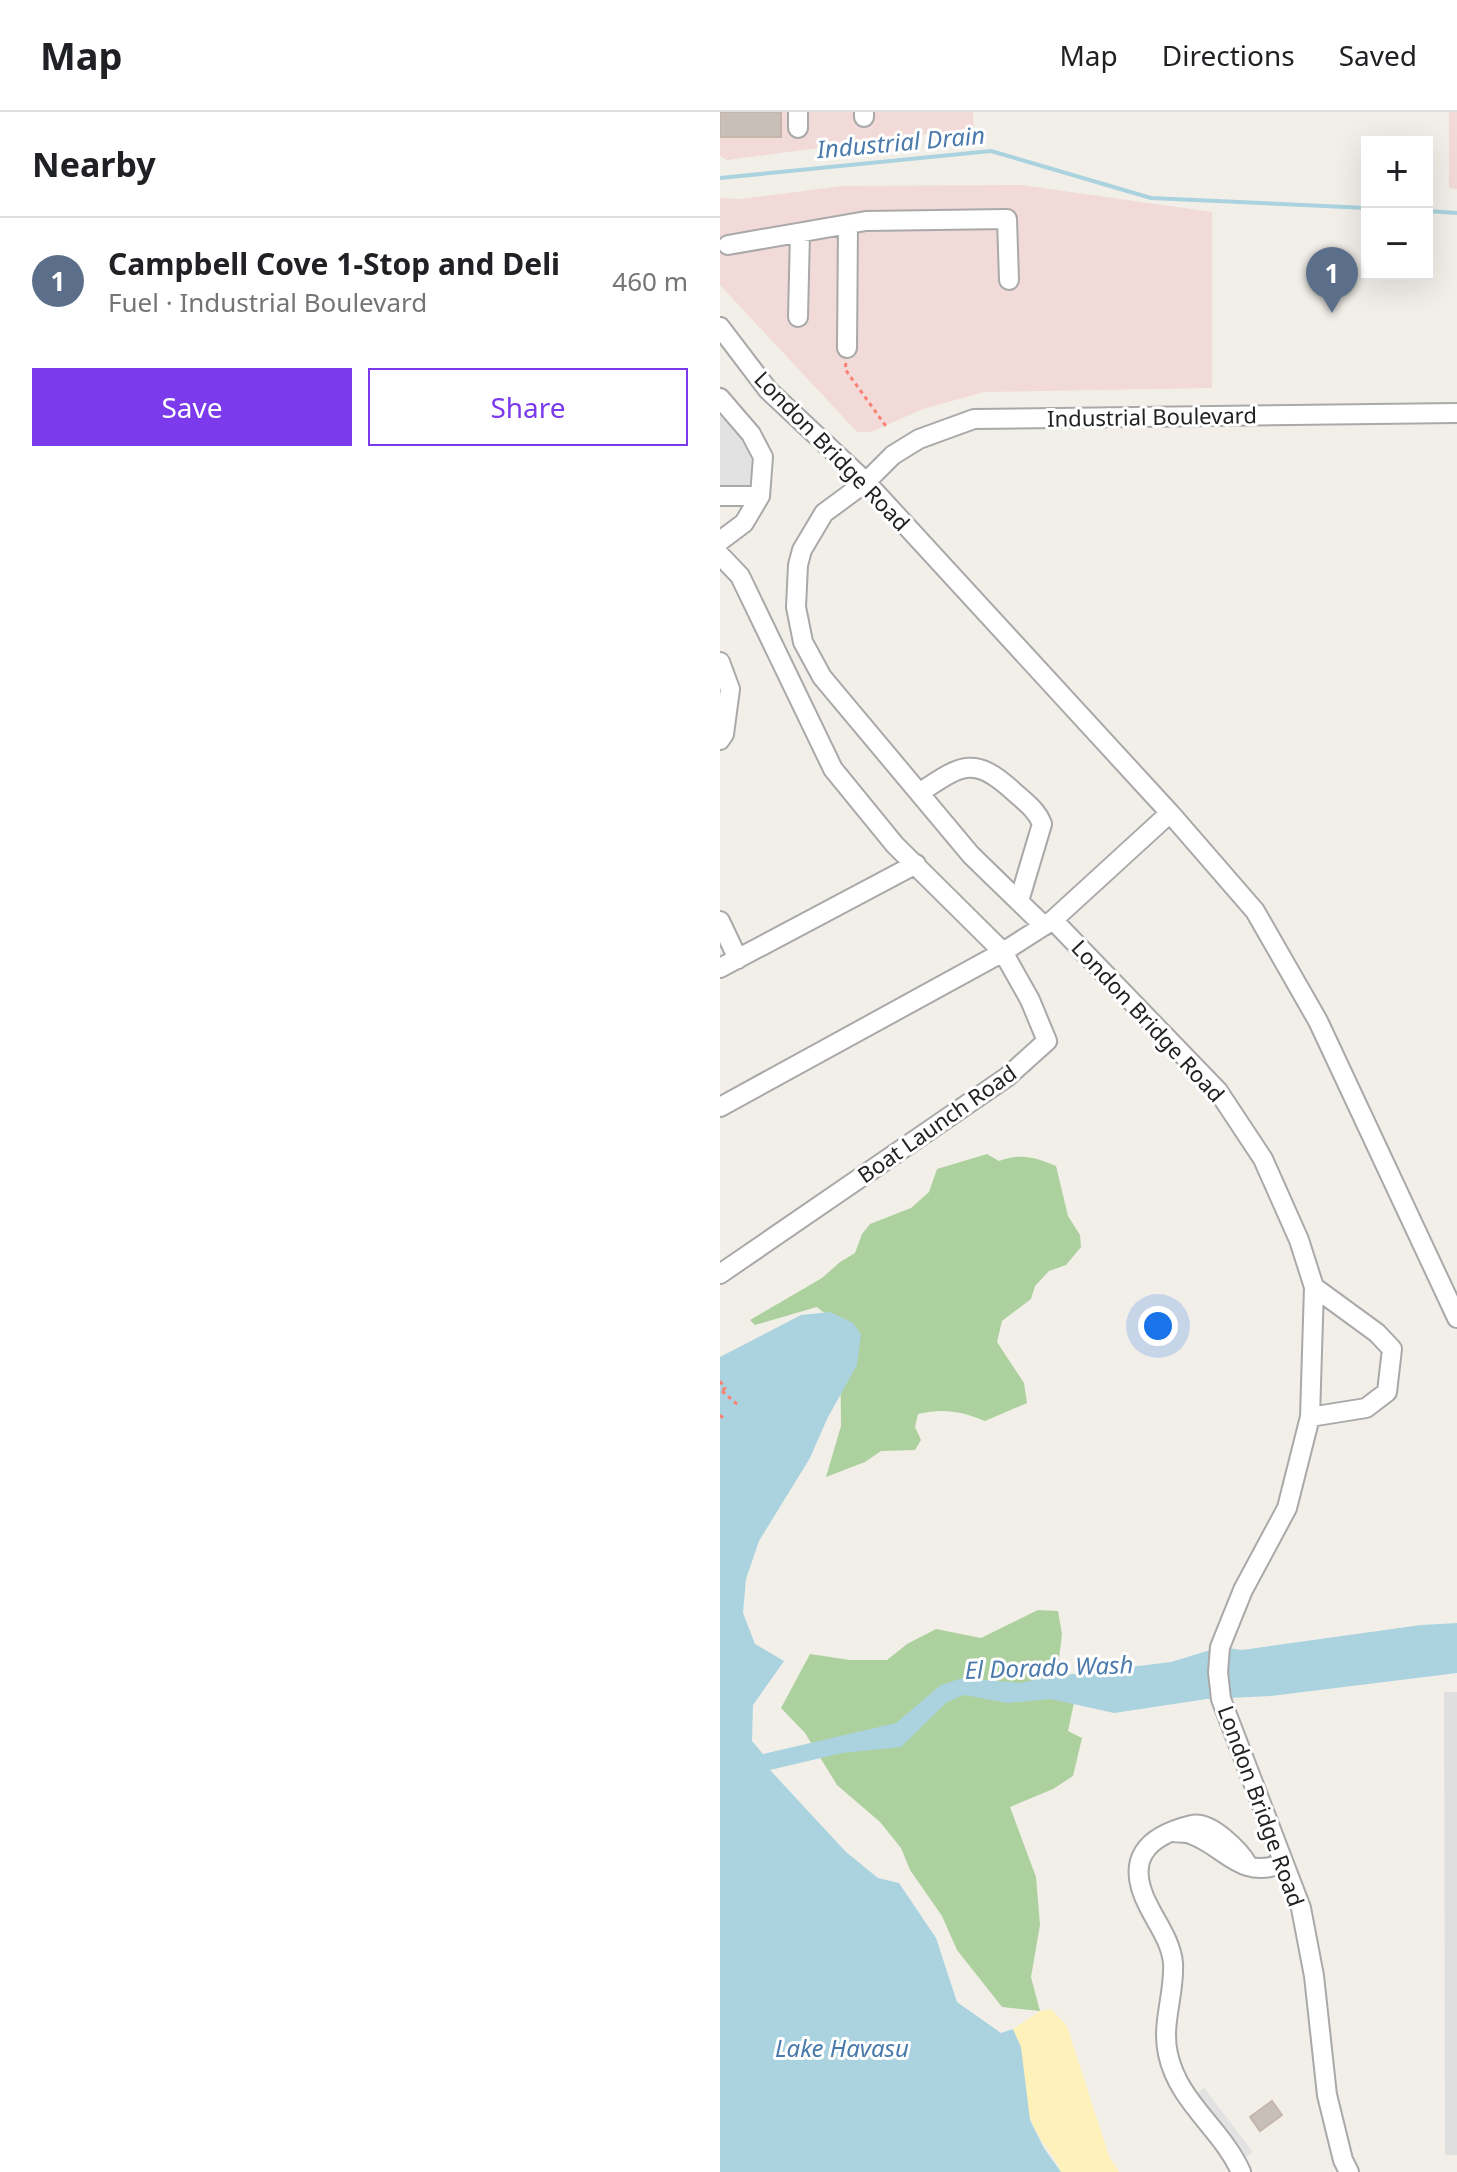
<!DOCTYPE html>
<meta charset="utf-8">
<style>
body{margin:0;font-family:"Noto Sans",sans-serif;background:#f2f2f2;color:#202124}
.controls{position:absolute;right:24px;top:24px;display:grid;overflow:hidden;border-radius:0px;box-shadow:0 8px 32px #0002}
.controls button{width:72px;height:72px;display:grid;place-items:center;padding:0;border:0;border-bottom:2px solid #e0e0e0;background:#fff;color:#202124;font:40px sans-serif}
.you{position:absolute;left:438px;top:1214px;width:28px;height:28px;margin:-20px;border:6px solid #fff;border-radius:50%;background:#1a73e8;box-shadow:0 0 0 12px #1a73e833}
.badge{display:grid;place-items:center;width:52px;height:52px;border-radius:50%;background:#7c3aed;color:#fff;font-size:26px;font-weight:700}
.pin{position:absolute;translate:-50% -66px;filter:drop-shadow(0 2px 4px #0008)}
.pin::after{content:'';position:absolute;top:42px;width:28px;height:24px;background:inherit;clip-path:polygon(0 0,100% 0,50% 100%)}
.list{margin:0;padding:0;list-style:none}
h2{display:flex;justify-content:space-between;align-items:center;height:104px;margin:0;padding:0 32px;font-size:34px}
h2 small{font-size:26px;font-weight:400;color:#757577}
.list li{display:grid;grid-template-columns:52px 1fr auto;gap:24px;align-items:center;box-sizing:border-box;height:128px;padding:0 32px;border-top:2px solid #e0e0e0}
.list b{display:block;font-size:30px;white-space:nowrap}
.list p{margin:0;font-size:26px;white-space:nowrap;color:#757577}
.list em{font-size:26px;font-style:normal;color:#757577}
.actions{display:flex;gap:16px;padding:24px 32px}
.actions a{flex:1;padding:18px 0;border:2px solid #7c3aed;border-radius:0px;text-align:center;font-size:28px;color:#7c3aed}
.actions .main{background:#7c3aed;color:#fff}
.map{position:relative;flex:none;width:737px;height:2060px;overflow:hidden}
header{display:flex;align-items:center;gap:48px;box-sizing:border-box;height:112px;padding:0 40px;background:#fff;border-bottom:2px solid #e0e0e0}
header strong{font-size:38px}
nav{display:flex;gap:44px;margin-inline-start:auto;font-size:28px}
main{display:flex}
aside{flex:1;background:#fff}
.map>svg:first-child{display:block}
.residential{fill:#e0dfdf}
.commercial{fill:#f2dad9}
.forest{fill:#add19e}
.sand{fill:#fff1ba}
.parking{fill:#e2e2e2}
.water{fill:#aad3df}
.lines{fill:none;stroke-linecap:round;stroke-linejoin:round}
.stream{stroke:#aad3df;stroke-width:4}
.building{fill:#c7bfb8;stroke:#c4b6ab;stroke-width:2}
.minor-casing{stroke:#a9a9a9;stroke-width:22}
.path{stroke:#fa8072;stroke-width:3;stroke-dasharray:4 4;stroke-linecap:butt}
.minor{stroke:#fff;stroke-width:18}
.labels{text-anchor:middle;stroke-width:6;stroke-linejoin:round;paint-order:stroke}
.street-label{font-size:22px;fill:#222;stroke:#fff}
.water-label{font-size:24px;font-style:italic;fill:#4a7aab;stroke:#fff}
</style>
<header>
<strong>Map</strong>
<nav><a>Map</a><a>Directions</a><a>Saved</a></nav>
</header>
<main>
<aside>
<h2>Nearby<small></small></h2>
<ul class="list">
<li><span class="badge" style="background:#5c6f8a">1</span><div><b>Campbell Cove 1-Stop and Deli</b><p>Fuel · Industrial Boulevard</p></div><em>460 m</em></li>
</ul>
<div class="actions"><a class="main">Save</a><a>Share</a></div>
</aside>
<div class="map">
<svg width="737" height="2060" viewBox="0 0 737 2060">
<rect width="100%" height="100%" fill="#f2efe9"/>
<!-- residential -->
<path class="residential" d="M724,1580h13v463h-12z"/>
<!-- commercial -->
<path class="commercial" d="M0,0h253l1,16 -247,32 -7,-4z
M729,0h8v77l-8,-1z
M301,73l191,27v176l-228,4 -61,17 -52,23h-14l-137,-147v-87l20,1 102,-13z"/>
<!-- forest -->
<path class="forest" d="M267,1042l12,7c22,-8 36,-4 57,5l12,50 12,19 1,12 -15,18 -17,6 -14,15 -4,13 -29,22 -5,21 27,41 3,20 -42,18c-24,-10 -42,-13 -67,-7l-3,13 6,13 -6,10 -34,1 -16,11 -39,15 15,-51 -1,-100 -23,-19 -62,18 -5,-5 72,-42 18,-16 15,-9 7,-19 8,-10 41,-16 18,-16 8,-23z
M318,1498l20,1 4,23 -6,50 19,14 -7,33 14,7 -9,38 -20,13 -43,18 26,70 4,48 -9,52 9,34 -38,-4 -45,-57 -15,-34 -32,-46 -9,-22 -21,-26 -43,-37 -32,-52 -24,-25 29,-54 40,6h37l20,-16 29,-15 45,9z"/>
<!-- sand -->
<path class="sand" d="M331,1897l16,17 42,130 10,16h-58c-6,-17 -22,-31 -29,-49 -12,-30 -8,-64 -19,-94l27,-18z"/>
<!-- parking -->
<path class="parking" d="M0,273l42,49 4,68 -46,1z
M484,1976l49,64 -12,9 -49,-64z"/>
<!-- water -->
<path class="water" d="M110,1200l23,11 8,11 -4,31 -30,54 -17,39 -51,83 -13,38 -3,34 12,31 29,17 -31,44 -1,36 11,13 133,-31 45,-38 22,-7 57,5 29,-6 122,-15 49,-15 22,3 179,-25 36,-2v50l-186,23 -64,3 -93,14 -63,-14 -43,4 -44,-8 -17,7 -46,45 -59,6 -72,17 76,82 32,26 21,5 37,55 21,64 44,31 12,-4 8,18 9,73 14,28 17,24h-341v-815l81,-42z"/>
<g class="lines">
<!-- stream -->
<path class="stream" d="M0,66l271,-27 160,47 216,10
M707,99l30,2"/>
</g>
<!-- building -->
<path class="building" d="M0,0h61v25h-61z
M552,1989l10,14 -22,16 -10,-14z"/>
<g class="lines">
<!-- minor casing -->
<g class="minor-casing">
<path id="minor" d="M78,0v16
M144,5v-5
M8,133l138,-24 141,-2 2,61
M78,205l2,-84
M0,215l48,63 98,92 304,331 85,98 63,110 139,297
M127,236l1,-123
M0,286l31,36 12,23 -3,39 -16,27 -24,18
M0,384h40
M0,443l20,21 93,193 62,76 108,107 27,48 17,41 -40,36 -287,197
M0,550l10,27 -6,45 -4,6
M199,681c41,-27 54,-39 94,-2 11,10 24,19 29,33l-23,77
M333,808l165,171 45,68 36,81 15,47 -4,130 -23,91 -44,82 -23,57 -2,25 3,27 80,209 13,68 13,119 16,65 6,12
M0,809l18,38
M324,814l-73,-71 -149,-178 -19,-35 -7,-35 2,-42 4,-15 22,-37 42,-31 27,-27 26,-16 55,-20 483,-6
M0,856l196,-104
M0,995l283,-155 50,-32 117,-107
M590,1305l56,-9 21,-16 5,-43 -15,-16 -63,-46
M454,1720c6,1 14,0 19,3 32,12 49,46 90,28
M521,2060c-19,-43 -63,-70 -73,-118 -7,-30 7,-61 5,-91 -2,-21 -15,-38 -24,-56 -25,-47 -3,-71 43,-82 18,-5 48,26 56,40"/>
</g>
<!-- path -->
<path class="path" d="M126,251l-1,6 43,60
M0,1269l5,7 -5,5
M2,1279l16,14
M0,1303l4,4"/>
<!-- minor -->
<use href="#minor" class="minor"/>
</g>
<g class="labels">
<!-- street labels -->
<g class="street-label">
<text transform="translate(432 305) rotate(-1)" y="8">Industrial Boulevard</text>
<text transform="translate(112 339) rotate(46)" y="8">London Bridge Road</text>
<text transform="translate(428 909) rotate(47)" y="8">London Bridge Road</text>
<text transform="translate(217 1012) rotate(-35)" y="8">Boat Launch Road</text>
<text transform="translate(541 1694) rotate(70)" y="8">London Bridge Road</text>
</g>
<!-- water labels -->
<g class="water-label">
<text transform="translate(181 31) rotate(-5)" y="8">Industrial Drain</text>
<text transform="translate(329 1556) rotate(-2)" y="8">El Dorado Wash</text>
<text x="122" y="1945">Lake Havasu</text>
</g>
</g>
</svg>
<div class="controls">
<button>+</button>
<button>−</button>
</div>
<div class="you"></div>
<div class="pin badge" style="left:612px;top:201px;background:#5c6f8a">1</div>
</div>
</main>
